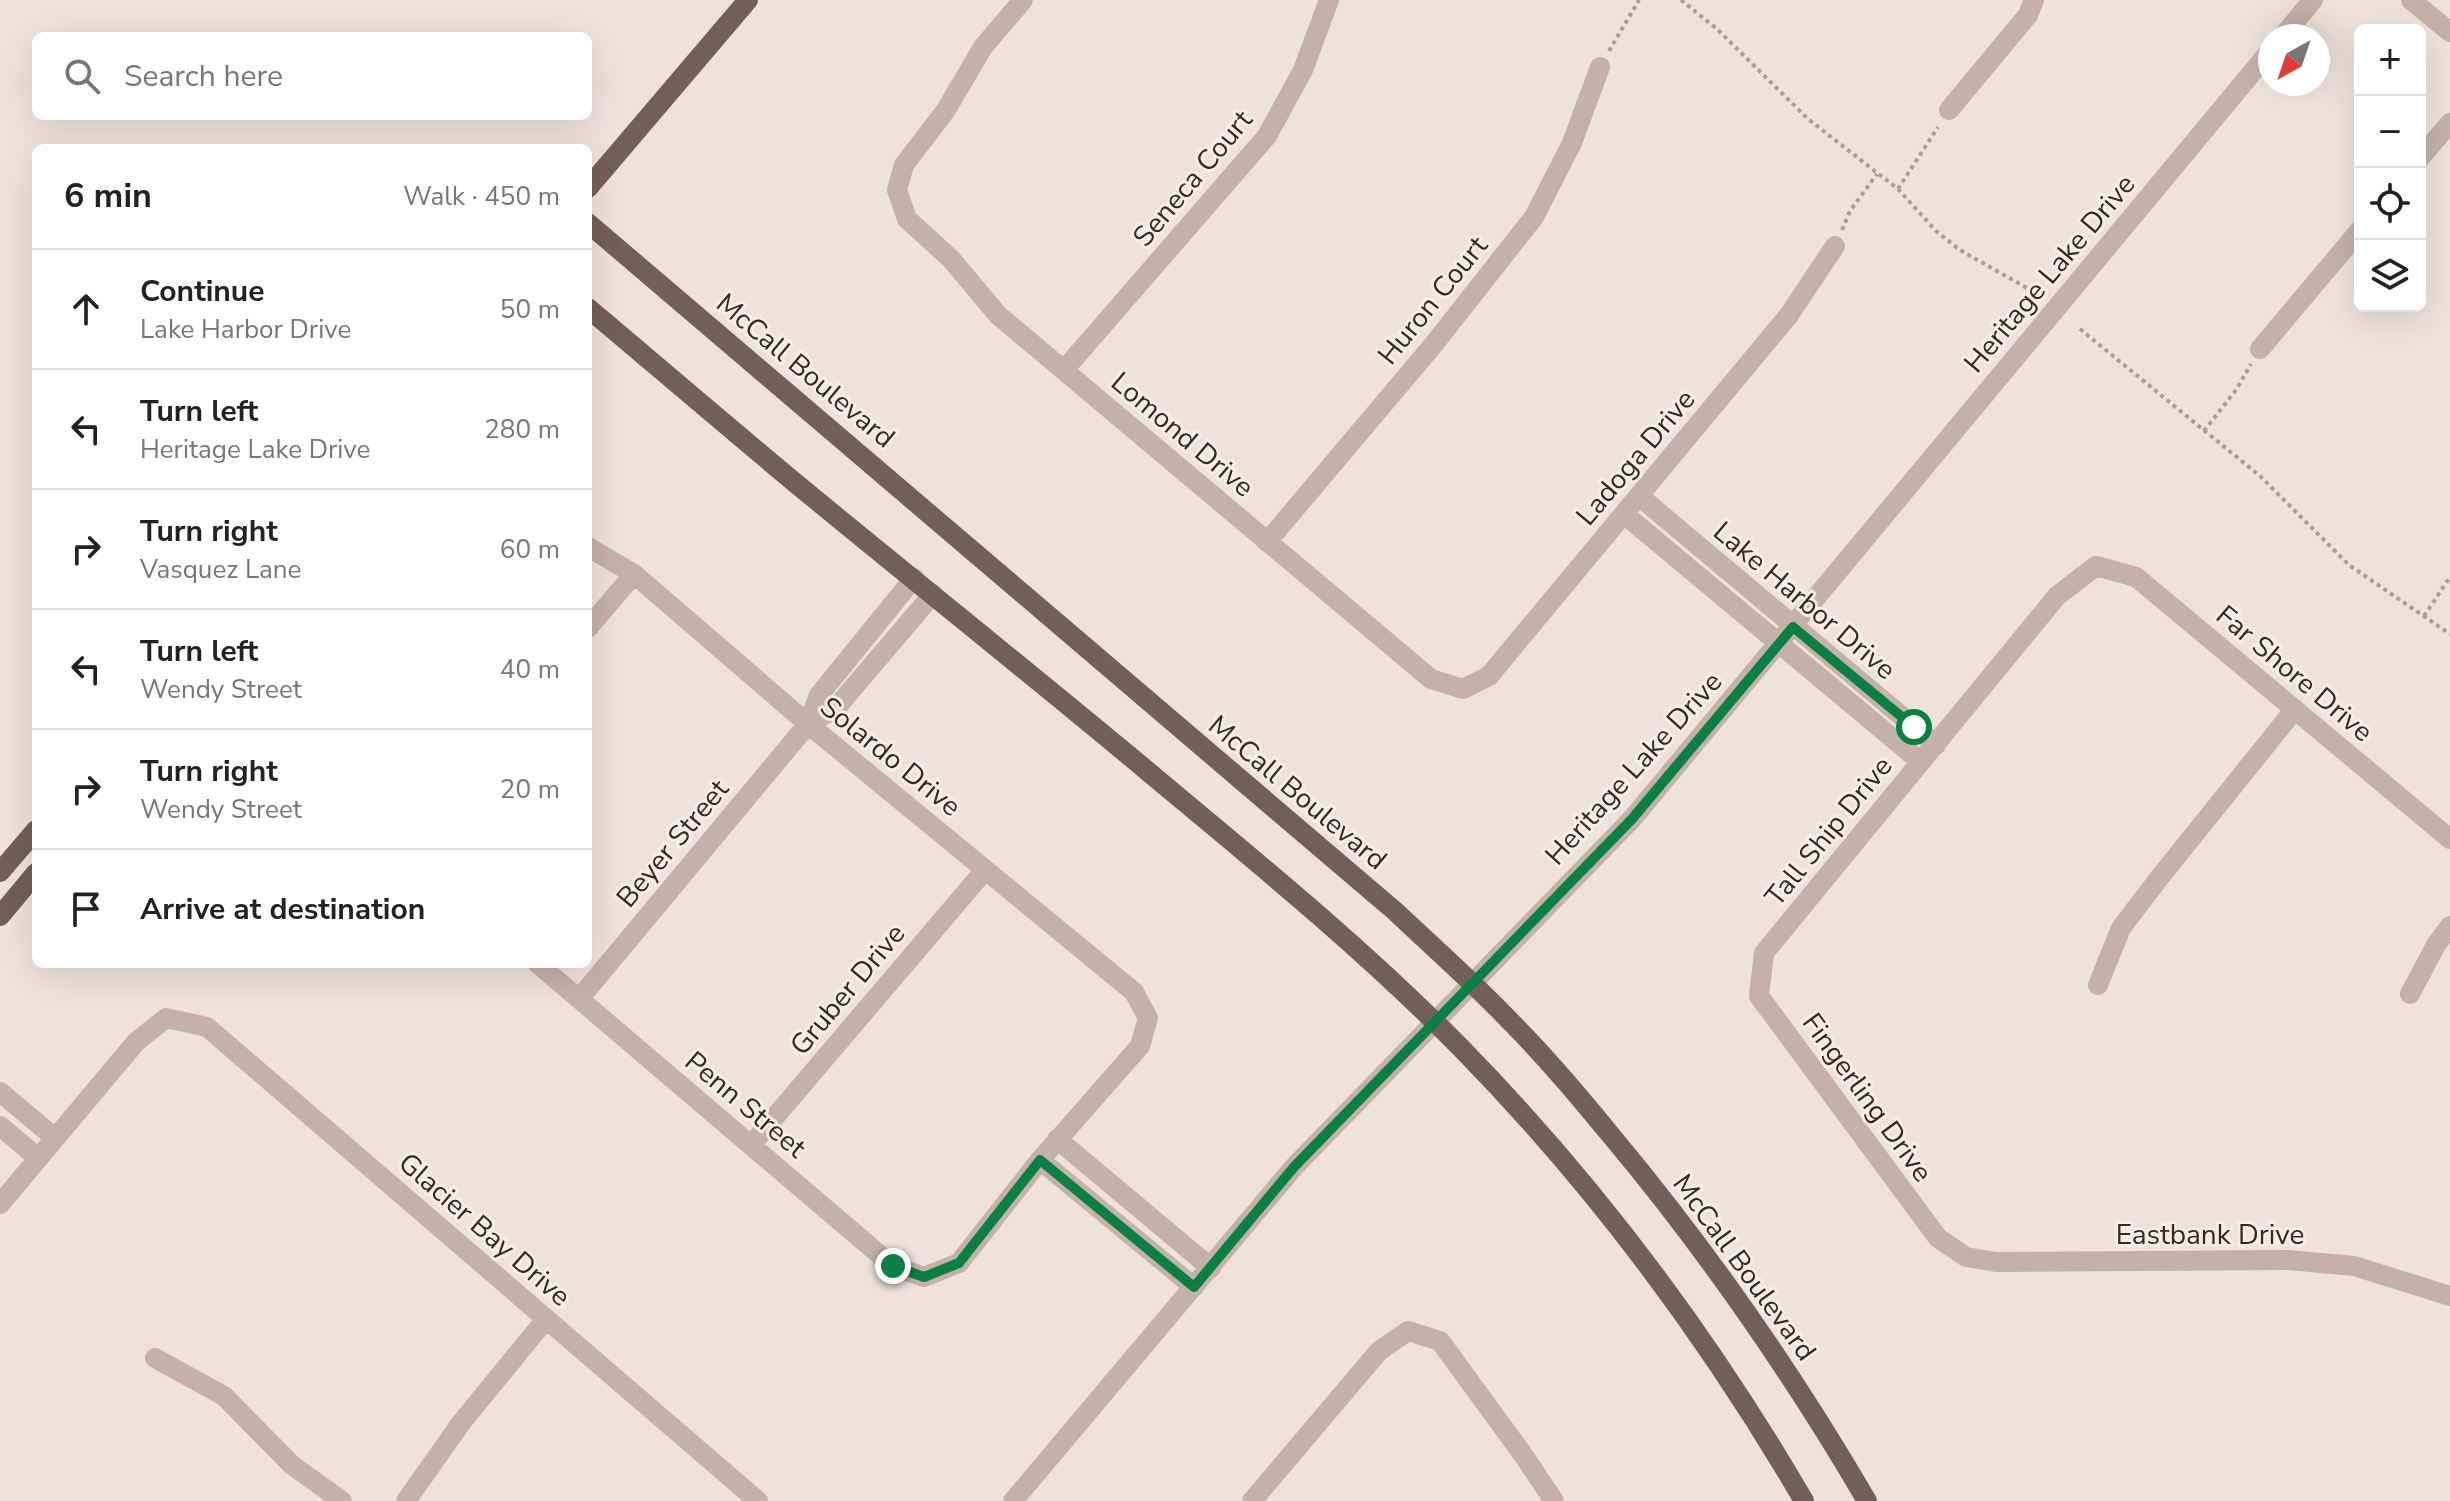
<!DOCTYPE html>
<meta charset="utf-8">
<style>
body{margin:0;font-family:"Nunito Sans",sans-serif;background:#f2f2f2;color:#222}
.controls{position:absolute;right:24px;top:24px;display:grid;overflow:hidden;border-radius:12px;box-shadow:0 8px 32px #0002}
.controls button{width:72px;height:72px;display:grid;place-items:center;padding:0;border:0;border-bottom:2px solid #e0e0e0;background:#fff;color:#222;font:40px sans-serif}
.compass{position:absolute;left:2258px;top:24px;width:72px;height:72px;border-radius:50%;background:#fff;box-shadow:0 8px 32px #0002;rotate:220deg}
.stop{position:absolute;width:24px;height:24px;margin:-18px;border:6px solid #0b8043;border-radius:50%;background:#fff}
.stop.end{background:#0b8043;border-color:#fff;box-shadow:0 2px 8px #0008}
.list{margin:0;padding:0;list-style:none}
h2{display:flex;justify-content:space-between;align-items:center;height:104px;margin:0;padding:0 32px;font-size:34px}
h2 small{font-size:26px;font-weight:400;color:#767676}
.list li{display:grid;grid-template-columns:52px 1fr auto;gap:24px;align-items:center;box-sizing:border-box;height:120px;padding:0 32px;border-top:2px solid #e0e0e0}
.list b{display:block;font-size:30px;white-space:nowrap}
.list p{margin:0;font-size:26px;white-space:nowrap;color:#767676}
.list em{font-size:26px;font-style:normal;color:#767676}
.icon{flex:none;width:44px;height:44px;fill:none;stroke:currentColor;stroke-width:2;stroke-linecap:round;stroke-linejoin:round}
.map{position:relative;flex:none;width:2450px;height:1501px;overflow:hidden}
.search{position:absolute;background:#fff;box-shadow:0 8px 32px #0002;left:32px;top:32px;width:560px;height:88px;display:flex;align-items:center;gap:20px;box-sizing:border-box;padding:0 28px;border-radius:12px;color:#767676;font-size:30px}
.panel{position:absolute;background:#fff;box-shadow:0 8px 32px #0002;left:32px;top:144px;width:560px;height:824px;border-radius:12px}
.map>svg:first-child{display:block}
.lines{fill:none;stroke-linecap:round;stroke-linejoin:round}
.path{stroke:#b19b93;stroke-width:4;stroke-dasharray:4 4;stroke-linecap:butt}
.minor{stroke:#c5b1a9;stroke-width:20}
.major{stroke:#735f5a;stroke-width:20}
.route{stroke:#0b8043;stroke-width:10}
.labels{text-anchor:middle;stroke-width:6;stroke-linejoin:round;paint-order:stroke}
.street-label{font-size:28px;fill:#332928;stroke:#f7ede7}
</style>
<div class="map">
<svg width="2450" height="1501" viewBox="0 0 2450 1501">
<rect width="100%" height="100%" fill="#efe2db"/>
<g class="lines">
<!-- path -->
<path class="path" d="M1681,0l36,29 91,90 90,70 38,42 24,19 74,42
M1609,51l30,-51
M1898,189l40,-62
M1842,230l8,-19 27,-37
M2080,329l180,147 89,89 101,69
M2204,431l32,-41 15,-26
M2424,616l26,-39"/>
<!-- minor -->
<path class="minor" d="M1023,0l-40,47 -37,63 -42,55 -7,25 10,29 44,40 47,56 433,364 32,10 26,-13 300,-361 46,-69
M2411,0l39,32
M2283,36l30,-36
M1949,110l79,-95 6,-15
M2420,158l30,-35
M2260,349l100,-119
M1064,370l203,-234 36,-66 26,-70
M1639,496l297,249
M1624,514l297,248
M1267,542l167,-198 100,-127 38,-74 28,-76
M588,628l46,-54
M808,724l28,-16 97,-114
M2450,839l-314,-262 -40,-11 -39,30 -293,357 -5,43 179,242 28,19 30,5 292,-2 66,6 96,30
M538,964l355,302 31,11 35,-14 81,-103 100,-114 8,-28 -14,-26 -326,-268 -174,-150 -46,-27
M2098,985l23,-57 39,-51 135,-168
M2410,994l26,-49 14,-19
M579,999l229,-275 11,-29 95,-117
M0,1092l55,46
M0,1126l38,32
M1057,1139l154,129
M751,1145l234,-275
M1040,1160l154,127
M0,1204l136,-162 30,-24 41,9 551,474
M155,1358l69,38 68,69 50,36
M406,1501l55,-78 85,-104
M1013,1501l281,-334 338,-348 638,-768
M1252,1501l127,-150 29,-20 32,10 84,115 30,45"/>
<!-- major -->
<path class="major" d="M588,188l160,-188
M588,223l808,689c38,36 78,71 114,109 37,37 71,78 104,118 95,114 178,234 253,362
M588,308c70,59 140,119 211,178 113,93 227,184 340,278 110,92 222,182 323,285 132,135 247,289 342,452
M0,872l36,-42
M0,916l36,-43"/>
</g>
<g class="lines">
<!-- route -->
<path class="route" d="M893,1266l31,11 35,-14 81,-103 154,127 100,-120 338,-348 161,-192 121,100"/>
</g>
<g class="labels">
<!-- street labels -->
<g class="street-label">
<text transform="translate(1192 178) rotate(-50)" y="10">Seneca Court</text>
<text transform="translate(2049 273) rotate(-50)" y="10">Heritage Lake Drive</text>
<text transform="translate(1432 300) rotate(-51)" y="10">Huron Court</text>
<text transform="translate(806 370) rotate(40)" y="10">McCall Boulevard</text>
<text transform="translate(1183 434) rotate(40)" y="10">Lomond Drive</text>
<text transform="translate(1635 457) rotate(-50)" y="10">Ladoga Drive</text>
<text transform="translate(1805 600) rotate(40)" y="10">Lake Harbor Drive</text>
<text transform="translate(2295 673) rotate(40)" y="10">Far Shore Drive</text>
<text transform="translate(891 756) rotate(39)" y="10">Solardo Drive</text>
<text transform="translate(1633 768) rotate(-48)" y="10">Heritage Lake Drive</text>
<text transform="translate(1298 792) rotate(40)" y="10">McCall Boulevard</text>
<text transform="translate(1828 831) rotate(-51)" y="10">Tall Ship Drive</text>
<text transform="translate(672 843) rotate(-50)" y="10">Beyer Street</text>
<text transform="translate(847 989) rotate(-50)" y="10">Gruber Drive</text>
<text transform="translate(1868 1097) rotate(54)" y="10">Fingerling Drive</text>
<text transform="translate(746 1104) rotate(40)" y="10">Penn Street</text>
<text transform="translate(485 1229) rotate(41)" y="10">Glacier Bay Drive</text>
<text x="2210" y="1244">Eastbank Drive</text>
<text transform="translate(1745 1267) rotate(54)" y="10">McCall Boulevard</text>
</g>
</g>
</svg>
<div class="controls">
<button>+</button>
<button>−</button>
<button><svg class="icon" aria-label="locate" viewBox="0 0 24 24"><circle cx="12" cy="12" r="6"/><path d="M12 2v4M12 18v4M2 12h4M18 12h4"/></svg></button>
<button><svg class="icon" aria-label="layers" viewBox="0 0 24 24"><path d="M12 4l9 5-9 5-9-5zM3 14l9 5 9-5"/></svg></button>
</div>
<svg class="compass" viewBox="-18 -18 36 36"><path d="M0-13l5 13h-10z" fill="#e53935"/><path d="M0 13l5-13h-10z" fill="#767676"/></svg>
<div class="stop" style="left:1914px;top:727px"></div>
<div class="stop end" style="left:893px;top:1266px"></div>
<div class="search"><svg class="icon" aria-label="search" viewBox="0 0 24 24"><circle cx="10" cy="10" r="6"/><path d="M15 15l6 6"/></svg>Search here</div>
<section class="panel">
<h2>6 min<small>Walk · 450 m</small></h2>
<ul class="list">
<li><svg class="icon" aria-label="ahead" viewBox="0 0 24 24"><path d="M12 20V5M6 11l6-6 6 6"/></svg><div><b>Continue</b><p>Lake Harbor Drive</p></div><em>50 m</em></li>
<li><svg class="icon" aria-label="left" viewBox="0 0 24 24"><path d="M17 20v-9H6M10 6l-5 5 5 5"/></svg><div><b>Turn left</b><p>Heritage Lake Drive</p></div><em>280 m</em></li>
<li><svg class="icon" aria-label="right" viewBox="0 0 24 24"><path d="M7 20v-9h11M14 6l5 5-5 5"/></svg><div><b>Turn right</b><p>Vasquez Lane</p></div><em>60 m</em></li>
<li><svg class="icon" aria-label="left" viewBox="0 0 24 24"><path d="M17 20v-9H6M10 6l-5 5 5 5"/></svg><div><b>Turn left</b><p>Wendy Street</p></div><em>40 m</em></li>
<li><svg class="icon" aria-label="right" viewBox="0 0 24 24"><path d="M7 20v-9h11M14 6l5 5-5 5"/></svg><div><b>Turn right</b><p>Wendy Street</p></div><em>20 m</em></li>
<li><svg class="icon" aria-label="arrive" viewBox="0 0 24 24"><path d="M6 21V4h12l-3 4 3 4H6"/></svg><div><b>Arrive at destination</b></div></li>
</ul>
</section>
</div>
